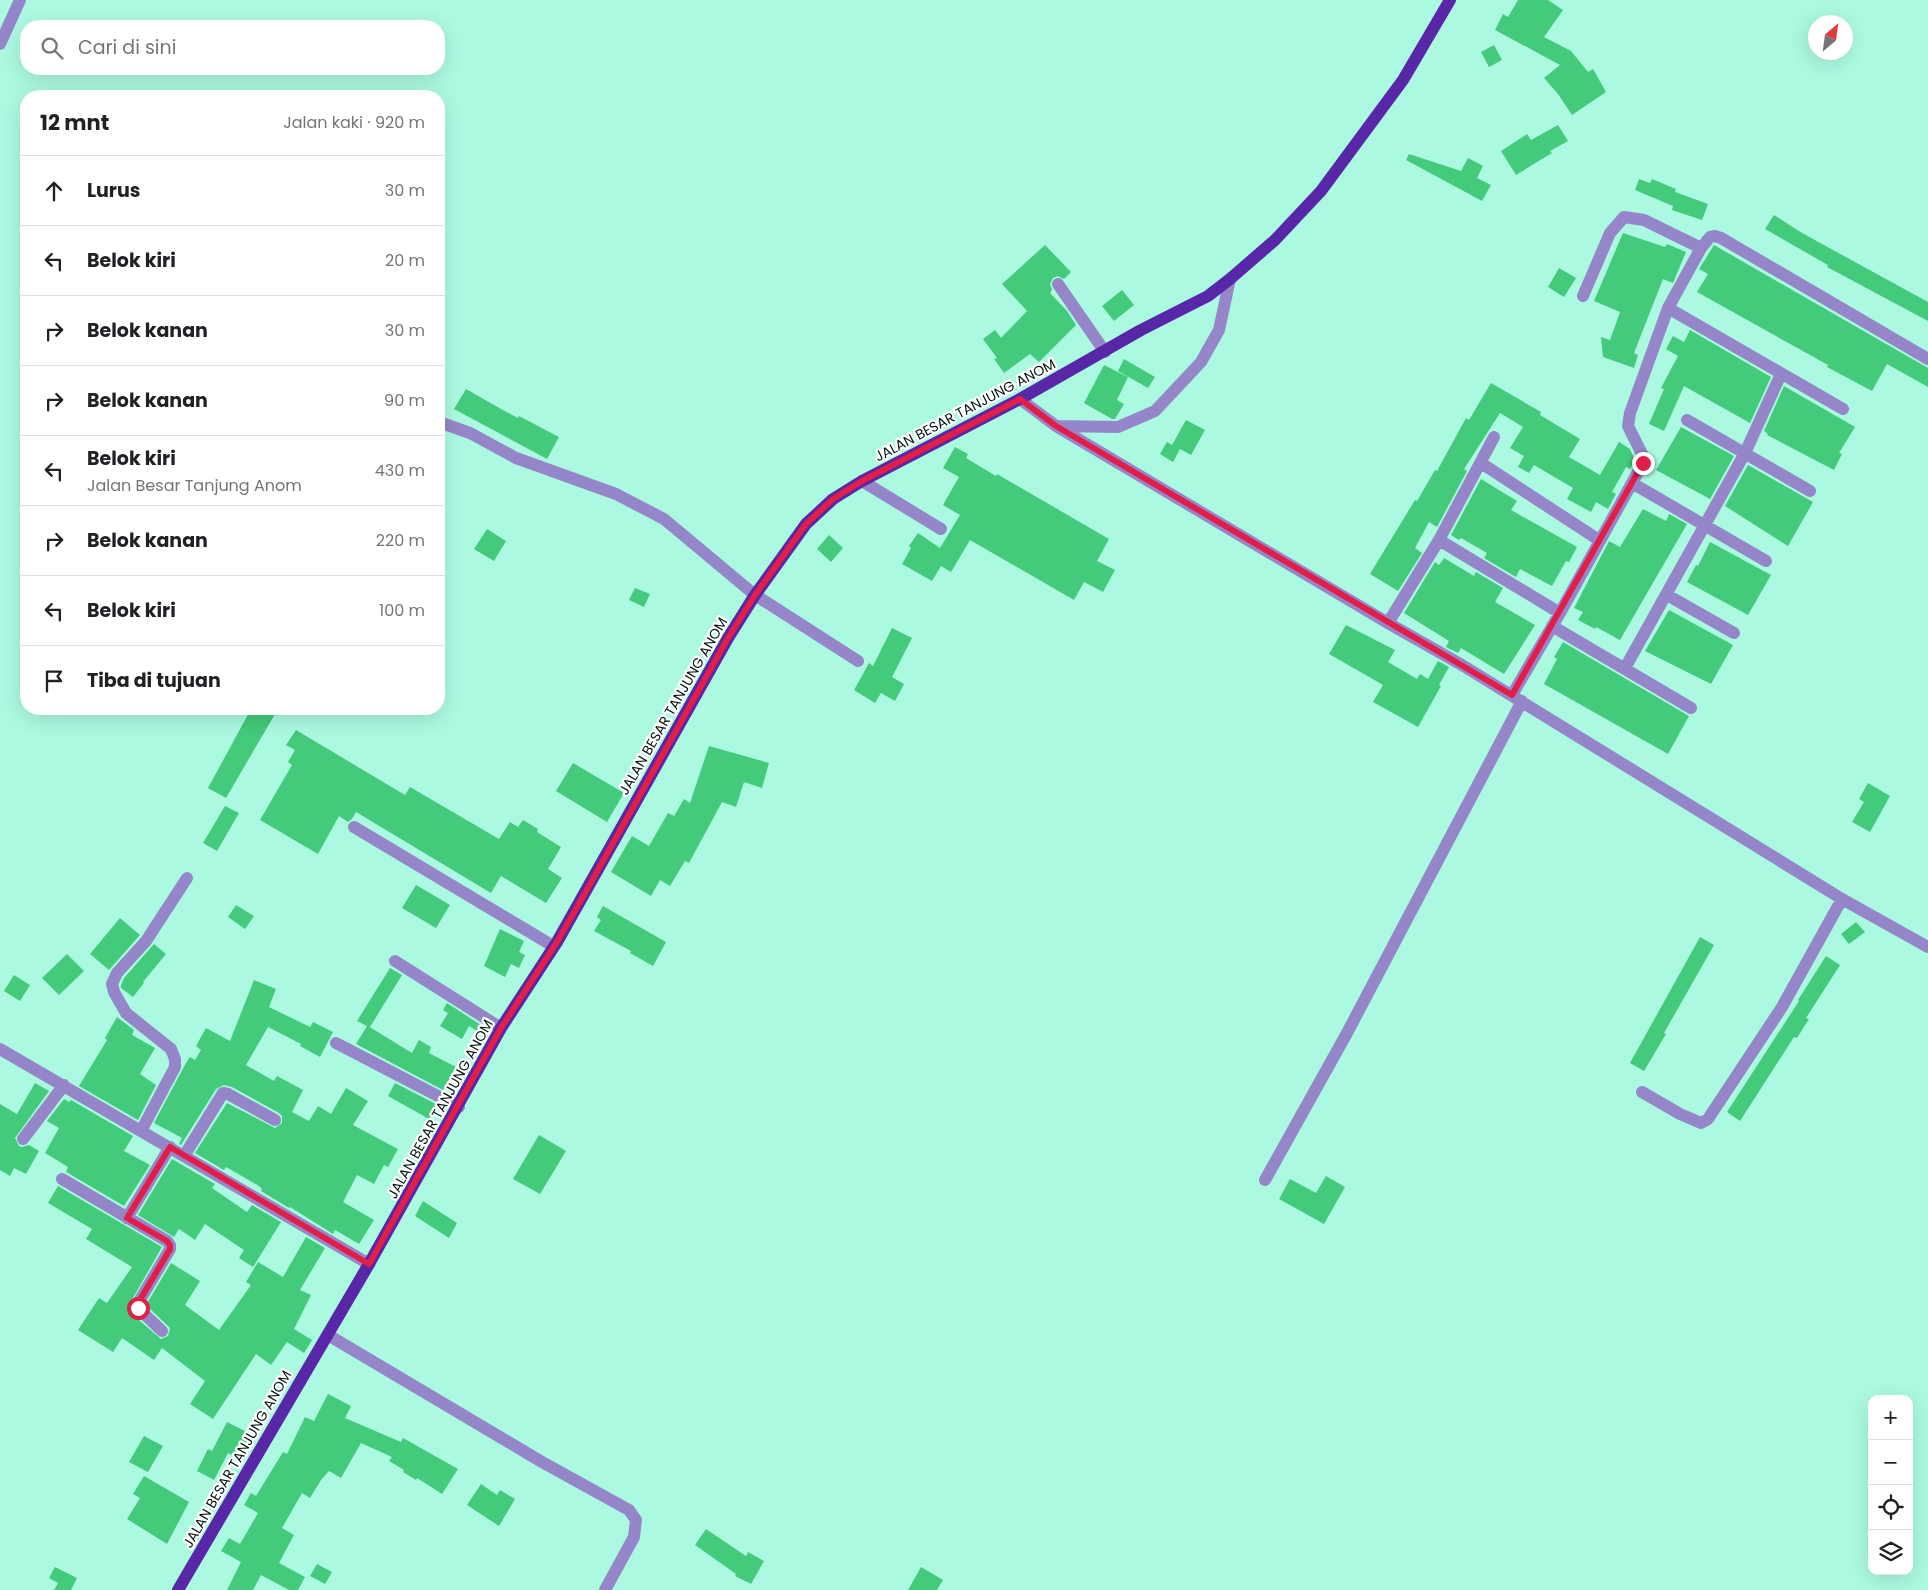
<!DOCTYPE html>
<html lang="id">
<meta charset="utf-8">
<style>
body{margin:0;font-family:Poppins,sans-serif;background:#f6f6f6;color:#202124}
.controls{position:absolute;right:15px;bottom:15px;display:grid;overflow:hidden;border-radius:10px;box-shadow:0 5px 20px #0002}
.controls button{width:45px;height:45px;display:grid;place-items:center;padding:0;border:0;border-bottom:1px solid #e0e0e0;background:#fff;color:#202124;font:25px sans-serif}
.compass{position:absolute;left:1808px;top:15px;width:45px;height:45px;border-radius:50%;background:#fff;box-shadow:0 5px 20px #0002;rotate:29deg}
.stop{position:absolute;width:15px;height:15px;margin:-11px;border:4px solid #e11d48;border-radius:50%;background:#fff}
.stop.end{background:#e11d48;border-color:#fff;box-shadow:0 1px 5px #0008}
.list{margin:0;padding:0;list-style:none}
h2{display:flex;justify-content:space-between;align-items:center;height:65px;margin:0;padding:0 20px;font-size:21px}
h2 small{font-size:16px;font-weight:400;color:#757577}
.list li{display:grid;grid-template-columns:32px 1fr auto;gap:15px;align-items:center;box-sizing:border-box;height:70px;padding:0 20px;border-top:1px solid #e0e0e0}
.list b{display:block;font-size:19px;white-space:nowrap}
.list p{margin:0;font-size:16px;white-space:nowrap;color:#757577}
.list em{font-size:16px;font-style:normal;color:#757577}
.icon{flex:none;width:28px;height:28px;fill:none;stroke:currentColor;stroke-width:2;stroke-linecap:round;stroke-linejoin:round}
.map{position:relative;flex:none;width:1928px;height:1590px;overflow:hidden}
.search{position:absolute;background:#fff;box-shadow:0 5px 20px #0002;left:20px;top:20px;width:425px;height:55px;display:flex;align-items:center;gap:12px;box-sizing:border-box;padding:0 18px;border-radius:20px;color:#757577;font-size:19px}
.panel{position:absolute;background:#fff;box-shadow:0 5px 20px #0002;left:20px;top:90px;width:425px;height:625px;border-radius:20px}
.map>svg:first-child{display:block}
.building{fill:#43ca7b}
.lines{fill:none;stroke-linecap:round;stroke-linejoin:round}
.minor{stroke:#9586c9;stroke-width:12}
.major{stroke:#5827a7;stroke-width:12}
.route{stroke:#e11d48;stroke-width:6}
.labels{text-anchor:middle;stroke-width:4.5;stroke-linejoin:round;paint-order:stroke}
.street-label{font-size:14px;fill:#00130d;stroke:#fff}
</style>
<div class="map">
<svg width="1928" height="1590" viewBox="0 0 1928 1590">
<rect width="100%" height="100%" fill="#acf9e2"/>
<!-- building -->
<path class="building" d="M1518,0h30l15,10 -19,27 27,14 17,21 5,-3 13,23 -34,23 -14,-21 -14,-16 16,-13 -65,-35 8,-16 5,3z
M1494,45l8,15 -13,7 -8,-15z
M1558,125l10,16 -18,10 2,2 -36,22 -15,-24 26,-17 4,6z
M1409,154l52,17 7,-13 15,8 -6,12 14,7 -9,16 -76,-41z
M1639,179l11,4 2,-4 24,10 -1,3 33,12 -6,16 -30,-10 1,-4 -38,-16z
M1774,215l28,18 126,69v19l-101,-54 1,-2 -63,-36z
M1623,233l42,14 2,-3 19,8 -13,31 -10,-4 -29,74 4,2 -4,13 -31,-11 -2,-20 9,3 10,-28 -26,-11z
M1045,245l26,27 -7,7 -6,-3 -5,2 -3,6 2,6 -2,3 17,18 9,14 -37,37 -9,-8 -26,19 -10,-14 3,-1 -14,-19 12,-9 6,8 26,-27 -25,-27z
M1714,245l214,123v19l-41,-23 -15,27 -45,-24 1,-2 -131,-73 11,-18 -9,-5z
M1559,268l17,10 -12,19 -16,-10z
M1122,290l12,15 -20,16 -12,-15z
M1690,330l81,47 -21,46 -66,-37 -20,45 -15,-7 15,-35 -3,-1 17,-32 -12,-7 7,-13 11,6z
M1124,359l31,18 -7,11 -30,-17z
M1104,365l24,12 -11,23 7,4 -9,15h-3l-28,-16z
M1491,383l50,29 -1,3 40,24 -11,18 31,18 19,-33 11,7 5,11 -5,9 -4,-2 -14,25 4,2 -8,15 -12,-7 -5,10 -24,-13 6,-11 -39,-23 -5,8 -11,-6 6,-11 -14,-8 13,-21 -23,-14 -36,56 3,2 -30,56 -8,-5 -14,26 7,5 -24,38 -28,-17 45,-74 2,1 18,-31 2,1 29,-53 3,2z
M1784,386l71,41 -16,26 3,1 -8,16 -67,-35 1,-1 -4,-3z
M466,389l35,20 17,9 1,-2 40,21 -12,22 -93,-50z
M1186,420l19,10 -14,25 -11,-6 -7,13 -13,-8 7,-12 5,3z
M1681,427l53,29 -24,43 -54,-29z
M955,447l13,7 -2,4 30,18 1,-2 112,65 -12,22 18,9 -12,22 -19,-10 -10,18 -104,-60 -19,32 -10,-6 -9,15 -30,-17 9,-16 -2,-2 9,-13 22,15 20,-33 -17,-10 16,-28 -16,-9z
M1748,465l65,37 -25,44 -63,-40z
M1481,479l36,22 -6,9 66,37 -8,15 -3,-1 -14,25 -32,-17 -4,8 -32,-19 3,-5 -26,-15 -2,2 -8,-5z
M1643,509l23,12 3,-7 18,10 -67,116 -24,-13 -1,2 -17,-9 5,-8 -9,-4 35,-67 11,6z
M487,529l19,12 -12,20 -20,-12z
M829,535l14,13 -12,14 -14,-13z
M1710,542l61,33 -23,40 -61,-33 9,-17 2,1z
M1444,558l30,18 2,-4 27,16 -8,14 40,23 -31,49 -43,-26 -3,5 -12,-6 3,-6 -45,-28 31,-51 4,3z
M635,588l15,6 -6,13 -15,-7z
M1669,610l64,35 -22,39 -66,-33z
M1346,625l49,25 -7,12 29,17 3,-5 8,5 10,-18 11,6 -10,18 2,1 -23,41 -45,-25 10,-17 -54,-31z
M892,628l20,10 -20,39 12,7 -9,17 -14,-8 -6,10 -21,-13 15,-27 4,3z
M1563,642l126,74 -21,38 -124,-70 13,-25 -3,-2z
M251,709h16l8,5 -49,84 -18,-10z
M296,730l109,65 5,-8 89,52 11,-17 8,5 5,-7 15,9 -1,3 24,15 -13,22 14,9 -16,25 -45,-27 -10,17 -135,-81 -4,7 -4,3 -9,-6 -21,38 -58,-34 32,-55 -4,-3 7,-12 -9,-5z
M709,746l60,17 -7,25 -18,-6 -8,25 -14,-5 -33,61 -4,-2 -15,25 -10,-6 -9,16 -40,-24 21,-36 17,10 19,-33 6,3 10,-17 6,4z
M573,763l51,30 -17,29 -51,-31z
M1868,783l22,13 -20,36 -18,-10 12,-20 -5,-3z
M225,806l14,7 -22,38 -14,-8z
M416,885l34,20 -14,23 -34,-20z
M236,905l18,11 -9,13 -17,-12z
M603,906l63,36 -13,24 -23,-13 1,-2 -37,-20 7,-11 -4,-3z
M120,918l20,17 -31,35 -19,-16z
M1856,922l9,10 -16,12 -8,-10z
M500,929l24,12 -5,11 6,3 -6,13 -8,-4 -6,13 -21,-11z
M1700,937l14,8 -50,88 2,1 -22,37 -14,-8z
M154,944l12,10 -23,28 1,1 -11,14 -12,-9v-3l3,-7z
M67,954l17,17 -25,24 -17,-17z
M1826,956l14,9 -34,53 3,1 -12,19 -3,-1 -54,84 -13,-9 72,-111 -1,-1z
M390,968l12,7 -32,52 -2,-1 44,27 7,-13 12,7 -2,6 27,14 -13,23 -87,-46 11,-18 -10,-5z
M14,975l16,10 -10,16 -16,-10z
M254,980l22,9 -7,18 41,20 3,-5 20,10 -13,25 -20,-11 1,-2 -33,-17 -22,38 28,16 3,-5 26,14 -11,22 17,9 9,-15 13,8 15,-26 22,13 -15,24 45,24 -10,18 -4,-2 -10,19 -17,-9 -14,27 31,18 -15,24 -24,-14 -2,4 -43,-27 -1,1 -28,-17 1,-2 -3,-3 -33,-19 -2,3 -29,-17 32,-50 48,25 7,-5v-7l-3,-3 -47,-26 -8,-2 -8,4 -35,56 -2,-1 3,-6 -28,-15 32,-60 4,-6 5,3 6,-10 -5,-4 10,-18 24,13z
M447,1003l37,24 -4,6 -11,-7 -7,13 -22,-13 8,-13 -5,-3z
M117,1017l17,13 -2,5 23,13 -15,26 16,11 -18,35 -59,-34 28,-46 -2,-2z
M35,1083l14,8 -34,47 4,8 3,1 7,-2 10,6 -13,23 -12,-6 -4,8 -10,-6v-66l17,10z
M395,1083l41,21 -7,15 -41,-23z
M64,1099l5,3 2,-2 62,36 -9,15 26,14 -26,41 -58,-34 2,-5 -23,-14 14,-25 -12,-7z
M539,1135l27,16 -26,43 -27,-15z
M172,1159l43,25 -3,4 35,24 5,-7 29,17 -28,45 -14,-9 5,-8 -39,-26 -10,16 -16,-11 -5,8 -36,-22z
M1326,1176l19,11 -21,37 -45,-25 11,-20 26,14z
M58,1186l104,61 -33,58 3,9 29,25 7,-3 2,-8 -24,-23 25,-42 29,18 -15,24 34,25 32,-45 -5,-3 12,-20 25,15 23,-40 19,11 -25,42 11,5 -17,34 18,11 -8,13 -17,-11 -16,23 -15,-11 -43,65 -23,-15 15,-23 -43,-33 -8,12 -32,-22 -9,14 -35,-22 21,-32 8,5 25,-36 -46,-28 6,-10 -44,-26z
M423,1201l34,22 -8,15 -34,-22z
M328,1394l23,12 -6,12 56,24 2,-4 55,31 -16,25 -25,-16 -1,2 -13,-8 1,-2 -15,-9 3,-4 -31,-14 -20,35 -12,-7 -8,9 -11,18 -8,-5 -20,35 12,7 -15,28 26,14 -7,13h-9l-28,-15 -8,15h-26l14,-28 -20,-11 8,-13 11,6 18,-31 -14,-8 7,-12 5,3 27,-44 4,2 18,-37 9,4z
M227,1422l24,12 -13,24 -10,-5 -14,27 -17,-9 11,-22 4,2z
M144,1436l19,10 -15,26 -19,-10z
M144,1476l45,26 -22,42 -40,-25 13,-21 -7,-4z
M481,1484l16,11 3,-5 15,9 -16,27 -32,-21z
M706,1529l40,27 2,-4 16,9 -13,23 -16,-8 1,-2 -41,-29z
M317,1564l15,8 -7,12 -15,-8z
M55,1567l22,11 -6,12h-17l4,-7 -9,-5z
M921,1567l22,13 -6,10h-29z"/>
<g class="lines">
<!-- minor -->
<path class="minor" d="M0,44l20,-44
M1058,284l47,68
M1583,296l27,-63 14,-16 20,3 57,28
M1668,308l175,101
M1020,399l36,27 332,197 74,42 380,234 86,48
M1687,420l123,71
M439,422l31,11 46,25 100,36 48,25 91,76 103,66
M1057,426l61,1 37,-16 46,-49 18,-32 11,-51
M1481,463l118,77
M862,481l79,48
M1632,483l134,78
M1439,540l55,-103
M1667,595l67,38
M1560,613l83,-150 1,-5 -16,-32 2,-13 38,-105 33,-60 9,-11 5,-1 6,2 207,121
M1388,623l51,-83 121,73 -48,82
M1552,626l139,82
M1625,668l120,-215 36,-79
M354,827l199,119
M395,961l106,67
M336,1043l123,64
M0,1049l369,215
M1642,1092l38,22 21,9 7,-4 74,-112 60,-108
M141,1131l34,-64v-8l-4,-10 -45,-36 -12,-21 -2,-8 5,-11 29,-32 41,-63
M23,1139l41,-54
M184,1156l39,-63 5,1 47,26
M62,1179l105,62 3,4v4l-33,56 1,3 24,23
M1265,1180l82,-147 175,-332
M127,1218l43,-71
M328,1335l214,127 87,48 7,10 -2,17 -29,53"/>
<!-- major -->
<path class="major" d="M178,1590l191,-326 132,-236 56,-86 171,-304 27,-43 51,-71 27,-25 29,-18 158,-82 121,-69 67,-34 22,-17 45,-39 46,-49 82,-111 47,-80"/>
</g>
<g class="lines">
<!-- route -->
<path class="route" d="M138,1308l-1,-3 33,-56v-4l-3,-4 -40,-23 43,-71 199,117 132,-236 56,-86 28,-49 143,-255 27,-43 51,-71 27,-25 29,-18 158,-82 36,27 456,269 131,-232"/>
</g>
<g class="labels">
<!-- street labels -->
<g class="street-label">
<text transform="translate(965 410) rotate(-28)" y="5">JALAN BESAR TANJUNG ANOM</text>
<text transform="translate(673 706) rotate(-60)" y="5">JALAN BESAR TANJUNG ANOM</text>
<text transform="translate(440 1109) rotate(-61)" y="5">JALAN BESAR TANJUNG ANOM</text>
<text transform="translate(237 1459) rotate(-60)" y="5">JALAN BESAR TANJUNG ANOM</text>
</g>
</g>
</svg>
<div class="controls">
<button>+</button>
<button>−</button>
<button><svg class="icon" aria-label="locate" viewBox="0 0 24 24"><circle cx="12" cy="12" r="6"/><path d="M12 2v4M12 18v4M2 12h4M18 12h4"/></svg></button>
<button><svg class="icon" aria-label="layers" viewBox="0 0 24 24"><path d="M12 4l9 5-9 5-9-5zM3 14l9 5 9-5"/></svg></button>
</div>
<svg class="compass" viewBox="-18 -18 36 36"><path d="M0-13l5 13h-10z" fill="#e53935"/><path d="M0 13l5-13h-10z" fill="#757577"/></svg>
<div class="stop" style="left:138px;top:1308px"></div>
<div class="stop end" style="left:1643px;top:463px"></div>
<div class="search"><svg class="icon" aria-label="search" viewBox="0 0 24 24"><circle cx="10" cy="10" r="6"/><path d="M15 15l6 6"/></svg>Cari di sini</div>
<section class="panel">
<h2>12 mnt<small>Jalan kaki · 920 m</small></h2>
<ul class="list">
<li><svg class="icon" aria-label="ahead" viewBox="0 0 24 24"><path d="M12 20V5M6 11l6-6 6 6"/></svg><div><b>Lurus</b></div><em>30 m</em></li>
<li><svg class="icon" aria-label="left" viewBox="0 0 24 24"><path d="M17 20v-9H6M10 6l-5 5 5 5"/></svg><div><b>Belok kiri</b></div><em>20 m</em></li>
<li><svg class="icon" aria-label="right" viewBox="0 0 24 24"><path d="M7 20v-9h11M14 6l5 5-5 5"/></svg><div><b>Belok kanan</b></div><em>30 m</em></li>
<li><svg class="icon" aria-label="right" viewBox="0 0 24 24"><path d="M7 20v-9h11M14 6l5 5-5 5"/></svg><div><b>Belok kanan</b></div><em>90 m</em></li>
<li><svg class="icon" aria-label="left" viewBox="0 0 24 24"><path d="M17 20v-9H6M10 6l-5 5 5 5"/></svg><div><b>Belok kiri</b><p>Jalan Besar Tanjung Anom</p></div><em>430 m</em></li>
<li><svg class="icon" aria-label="right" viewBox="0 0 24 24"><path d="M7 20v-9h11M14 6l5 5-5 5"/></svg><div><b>Belok kanan</b></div><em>220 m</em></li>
<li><svg class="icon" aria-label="left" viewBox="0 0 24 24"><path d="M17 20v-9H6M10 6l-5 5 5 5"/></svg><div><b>Belok kiri</b></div><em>100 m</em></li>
<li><svg class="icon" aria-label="arrive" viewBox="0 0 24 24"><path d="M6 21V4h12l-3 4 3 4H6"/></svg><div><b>Tiba di tujuan</b></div></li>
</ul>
</section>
</div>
